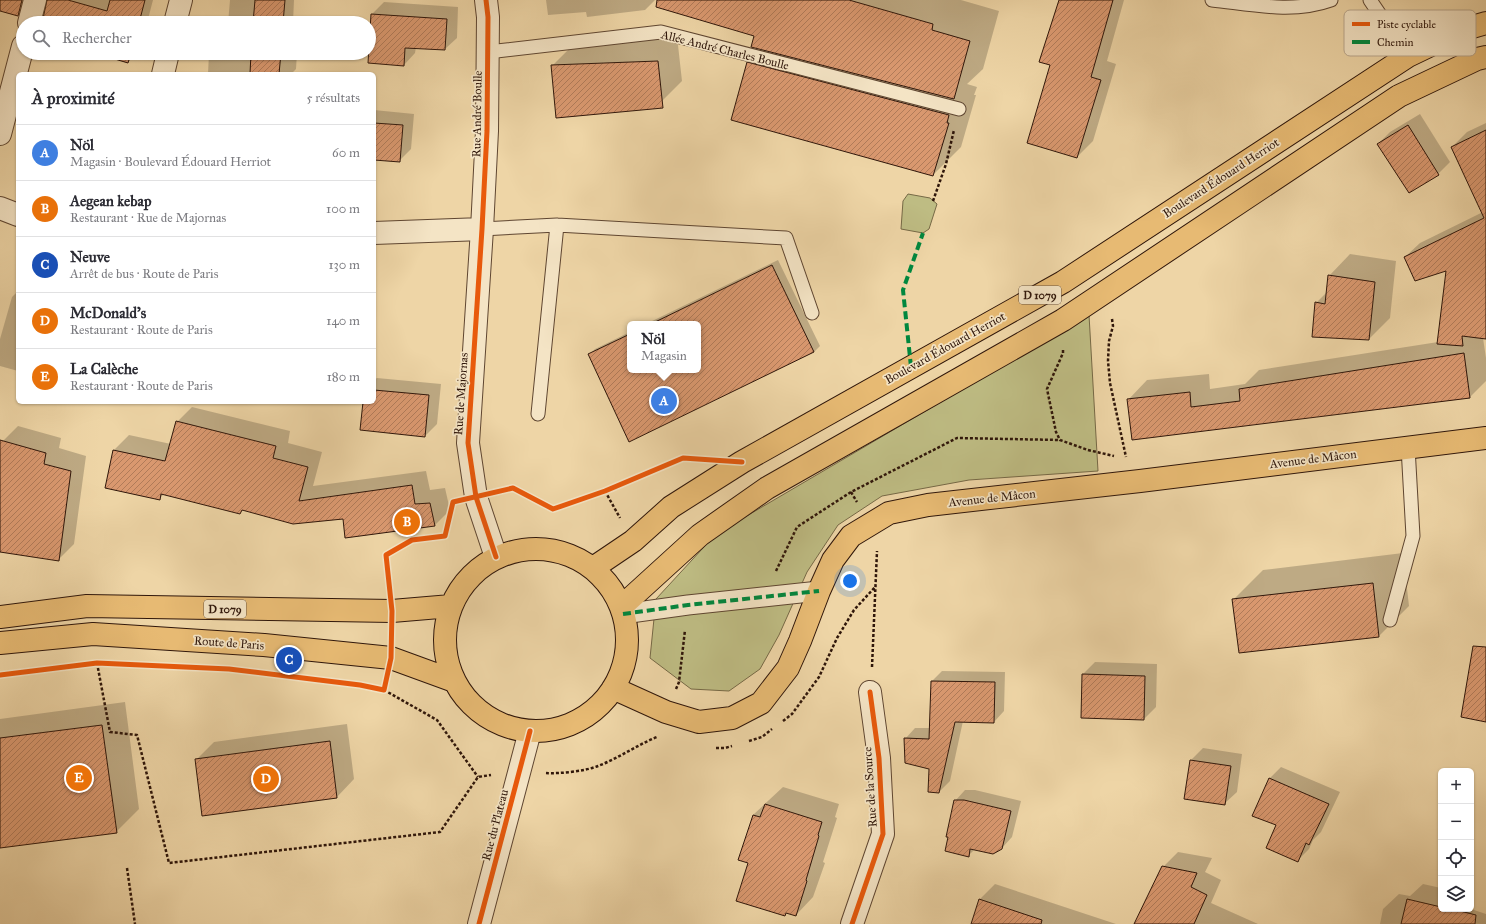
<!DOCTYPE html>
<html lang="fr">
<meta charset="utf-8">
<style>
body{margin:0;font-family:"IM FELL Great Primer",serif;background:#f2f2f3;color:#2b2b33}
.controls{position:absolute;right:12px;bottom:12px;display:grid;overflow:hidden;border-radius:6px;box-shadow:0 1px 3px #0004}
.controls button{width:36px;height:36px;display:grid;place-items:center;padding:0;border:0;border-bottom:1px solid #e1e1e2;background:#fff;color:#2b2b33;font:20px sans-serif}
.you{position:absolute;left:850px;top:581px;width:14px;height:14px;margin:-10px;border:3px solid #fff;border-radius:50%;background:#1a73e8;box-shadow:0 0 0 6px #1a73e833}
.badge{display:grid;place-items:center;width:26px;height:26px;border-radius:50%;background:#1a73e8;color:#fff;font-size:13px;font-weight:700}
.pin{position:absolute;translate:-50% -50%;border:2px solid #fff;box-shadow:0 1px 4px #0006}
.popup{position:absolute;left:627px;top:321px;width:74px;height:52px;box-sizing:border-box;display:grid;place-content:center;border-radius:6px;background:#fff;filter:drop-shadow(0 1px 3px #0005);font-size:13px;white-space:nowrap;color:#7c7c81}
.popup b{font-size:15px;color:#2b2b33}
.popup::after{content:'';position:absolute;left:50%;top:100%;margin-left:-8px;border:8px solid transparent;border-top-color:#fff}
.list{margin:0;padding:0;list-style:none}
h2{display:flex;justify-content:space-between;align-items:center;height:52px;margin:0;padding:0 16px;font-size:17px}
h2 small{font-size:13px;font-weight:400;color:#7c7c81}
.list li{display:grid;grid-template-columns:26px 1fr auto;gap:12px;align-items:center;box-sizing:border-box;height:56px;padding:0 16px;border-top:1px solid #e1e1e2}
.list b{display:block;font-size:15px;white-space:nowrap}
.list p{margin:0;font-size:13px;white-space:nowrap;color:#7c7c81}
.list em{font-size:13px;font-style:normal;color:#7c7c81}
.icon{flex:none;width:22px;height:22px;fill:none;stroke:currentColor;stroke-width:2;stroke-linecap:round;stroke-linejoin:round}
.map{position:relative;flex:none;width:1486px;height:924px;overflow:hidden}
.search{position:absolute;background:#fff;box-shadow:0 1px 3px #0004;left:16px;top:16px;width:360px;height:44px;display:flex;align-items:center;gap:10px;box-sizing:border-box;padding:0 14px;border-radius:22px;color:#7c7c81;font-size:15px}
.panel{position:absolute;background:#fff;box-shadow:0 1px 3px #0004;left:16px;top:72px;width:360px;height:332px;border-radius:6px}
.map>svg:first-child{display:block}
.green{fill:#bebc83;stroke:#766946}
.shadow{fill:#0003}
.building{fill:url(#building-hatch);stroke:#2f160a}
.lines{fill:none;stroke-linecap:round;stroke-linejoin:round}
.service-casing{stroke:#5f4631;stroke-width:15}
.pedestrian-casing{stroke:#5f4631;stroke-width:21}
.minor-casing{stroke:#5f4631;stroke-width:24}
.primary-casing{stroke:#2f160a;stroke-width:24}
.path{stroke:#2f160a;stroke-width:2.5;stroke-dasharray:3 2;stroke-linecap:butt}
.service{stroke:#f4e4c5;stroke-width:13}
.pedestrian{stroke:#f4e4c5;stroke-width:19}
.minor{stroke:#f4e4c5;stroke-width:22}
.primary{stroke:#e7ba73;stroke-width:22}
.quiet{stroke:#00873e;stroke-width:4;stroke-dasharray:8 4;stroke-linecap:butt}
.cycleway-casing{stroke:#f4e4c5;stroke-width:8}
.cycleway{stroke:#e8590c;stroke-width:5}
.labels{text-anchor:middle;stroke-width:3.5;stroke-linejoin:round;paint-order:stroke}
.shield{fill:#f4e4c5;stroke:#6a5442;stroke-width:1}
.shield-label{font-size:11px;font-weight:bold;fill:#2f160a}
.street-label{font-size:12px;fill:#2f160a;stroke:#f4e4c5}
.key{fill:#f4e4c5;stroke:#b9a68d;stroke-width:1}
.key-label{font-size:11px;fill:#2f160a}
</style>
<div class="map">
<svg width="1486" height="924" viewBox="0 0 1486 924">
<defs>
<pattern id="building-hatch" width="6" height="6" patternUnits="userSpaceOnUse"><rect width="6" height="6" fill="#d9986f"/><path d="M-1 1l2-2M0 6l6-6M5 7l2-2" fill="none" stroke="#b07b59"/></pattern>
</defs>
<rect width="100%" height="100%" fill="#eed5a6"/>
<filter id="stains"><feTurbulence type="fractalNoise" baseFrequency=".005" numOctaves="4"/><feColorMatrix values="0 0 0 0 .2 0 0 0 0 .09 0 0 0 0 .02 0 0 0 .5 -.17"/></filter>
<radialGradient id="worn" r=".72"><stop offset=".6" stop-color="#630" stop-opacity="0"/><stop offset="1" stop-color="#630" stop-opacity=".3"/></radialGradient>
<!-- green -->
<path class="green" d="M908,194l22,4 7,6 -8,25 -6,4 -22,-4 2,-28z
M1089,315l9,156 -129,9 -87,16 -44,29 -31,47 -28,63 -19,34 -31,22 -38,-2 -41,-31 6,-59 60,-65z"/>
<!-- shadow -->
<path class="shadow" d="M0,0h26l-3,9 -5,6 -18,-5z
M48,0h105l-6,23h-100z
M230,0h64l-1,23h-65z
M546,0h109l-10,10 -58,7 -1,-5 -38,3z
M676,0h285l38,11 -16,58 -16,15 10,3 -3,8h2l-15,52 -28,28 -185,-112 14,-14 -6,-14z
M1060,0h64l-17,61 9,3 -23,77 -16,16 -26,-93z
M384,2l74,5 -1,31 -12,11 -29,-2 -1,6 -11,12 -35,-3 3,-48z
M677,36l5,45 -27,27 -103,-42 27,-27z
M97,53h40l-9,9z
M209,53h88l-1,16 -5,5h-83z
M374,110l40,4 -3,35 -12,12 -22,-2 -3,3z
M1420,114l30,48 -12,12 -60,-30 12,-12z
M1486,123v215h-3l3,20v23l-16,16 -337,42 -5,-39 19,-20 62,-6 1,15 35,-5 14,-14 179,-28 9,-72 -42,-13 15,-14 63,-31 -31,-65 15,-15z
M1350,254l46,7 -6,57 -21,21 -53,-36 12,-12 1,-15z
M778,260l42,86 -6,6 -184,88 -41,-85 6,-6 35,-17v38h68v-46h-52z
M18,291v80l-18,-5v-27l12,-42z
M377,378l64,6 -4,40 -12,12 -61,-34h10v-22z
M192,407l98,24 -2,12 34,9 -9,34 113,-15 4,19 15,-2 5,22 -15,15 -191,-16 -4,4 -76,-19 -4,4 -54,-11 8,-37 15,-15 42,9 6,-22z
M18,426l43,12 -2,10 27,8 -12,88 -16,16 -58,-9v-107z
M1403,553l6,53 -30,30 -146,-36 30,-30z
M1095,662l62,2 -1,43 -12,12 -62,-2 1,-43z
M942,671l63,1 -1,39 -10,11 -31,-1 -13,60 -11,11 -9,-24 -25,-29 10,-11h16l1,-47z
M125,702l14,107 -23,23 -116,15v-128z
M347,724l7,55 -17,18 -141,-37 18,-18z
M1203,748l39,6 -5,38 -13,12 -33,-44z
M1281,767l59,25 -19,40 -8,8 -4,9 -11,11 -21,-35 -23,-10 16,-37z
M783,787l56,17 -4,13 2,1 -14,44 2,1 -12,34 -17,18 -9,-3 -3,3 -35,-53 -9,-3 13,-44z
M965,790h10l46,11 -9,36 -10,11 -27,1 -7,7 -13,-55z
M1178,852l34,6 -7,14 16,8 -10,23 47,21h-122l27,-57z
M995,884l121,40h-144l8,-25z
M1423,884l18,4v21h30l15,5v10h-106l3,-15 16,-15 11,2z
M1471,895h3l-3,14z"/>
<!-- building -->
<path class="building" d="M0,0h22l-4,16 -18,-5z
M47,0h21l39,11 3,-11h35l-6,23h-97z
M255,0h30l-2,23h-30z
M657,0h192l84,24 -1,6 38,11 -16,58 -203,-52 3,-11 -98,-29z
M1059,0h54l-22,77 10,3 -24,78 -50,-15 23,-78 -11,-3z
M371,14l76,5 -2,31 -40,-2 -1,18 -36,-3z
M95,53h36l-3,10z
M251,53h30l-2,21h-29z
M658,61l5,47 -107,10 -5,-53z
M747,62l202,53 -2,8h2l-16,53 -202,-56z
M374,123l29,2 -3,37 -26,-2z
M1408,125l31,50 -30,18 -32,-49z
M1486,130v209l-24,-3 1,10 -26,-2 9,-73 -31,10 -11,-24 80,-39 -33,-71z
M772,265l42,87 -185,90 -41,-88 42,-20v36h68v-46h-47z
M1328,275l47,7 -6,58 -57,-3 3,-35 10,2z
M1464,353l6,45 -338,42 -5,-41 63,-7 1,15 49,-6 -1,-12z
M374,390l55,5 -4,42 -65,-7 3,-28h11z
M176,421l100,25 -3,12 35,9 -9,34 113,-16 3,19 15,-1 5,23 -90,12 -2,-19 -50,5 -51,-14 -2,4 -79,-20 -1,6 -55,-12 8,-38 52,11z
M0,440l46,13 -2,11 27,7 -12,90 -59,-9z
M1373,583l6,54 -140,16 -7,-54z
M1473,646l13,1v75l-25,-5z
M1082,674l63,2 -1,44 -63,-2z
M931,681l64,1 -1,41 -39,-1 -16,71 -11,-1 1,-23 -24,-6 -1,-25 25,1z
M102,725l15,108 -117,15v-110z
M330,741l7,57 -135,18 -7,-57z
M1190,760l41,6 -6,39 -41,-6z
M1269,778l60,26 -20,41 -3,-2 -8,19 -32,-14 10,-23 -24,-9z
M954,800h10l47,11 -9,38 -9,5 -23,-5 -1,8 -24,-6 3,-14h-2z
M765,804l57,18 -4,13 1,1 -13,44 1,1 -11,35 -10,-3 -1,3 -49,-15 12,-38 -10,-3 15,-45 7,2z
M1162,866l35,7 -6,14 16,8 -13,29h-60z
M979,899l63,21 -1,4h-70z
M1407,899l34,8v2h11l24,6 -1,9h-74z"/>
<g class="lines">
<!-- service casing -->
<g class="service-casing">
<path id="service" d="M1212,0c38,4 81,14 119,0
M1370,0l38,56
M488,52l173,-20 298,77
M482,229l75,-4 229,13 26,75
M538,414l19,-189
M1390,620l23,-84 -5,-89"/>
</g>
<!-- pedestrian casing -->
<g class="pedestrian-casing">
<path id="pedestrian" d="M623,614l65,-9 131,-14"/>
</g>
<!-- minor casing -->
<g class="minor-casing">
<path id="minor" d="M486,0l2,17 -1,114 -5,98 -14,214 8,54 20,60
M29,23l6,-23
M175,23l6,-23
M163,74l5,-21
M0,134l23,-88
M0,208l18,7
M374,233l108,-4
M479,924l51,-193
M852,924l31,-90 -4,-76 -9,-66"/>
</g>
<!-- primary casing -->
<g class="primary-casing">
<path id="primary" d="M445 640a91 91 0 1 1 182 0a91 91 0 1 1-182 0Z
M593,568l40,-27 38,-34 71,-45 321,-180 345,-226 54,-26 24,-7
M621,607l79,-72 67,-47 296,-168 336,-224 78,-37 9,-2
M0,617l87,-11 305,5 59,-5
M0,643l93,-9 171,11 127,13 63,23
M613,688l53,24 33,10 33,-4 29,-15 27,-35 12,-27 19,-50 14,-31 18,-24 38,-23 39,-8 212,-24 346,-43"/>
</g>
<!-- path -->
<path class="path" d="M933,201l13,-37 8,-34
M1112,319l1,7 -4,15 -1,20 2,22 16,74
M1063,350v3l-16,36 9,43 4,8 28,10 26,6
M605,491l15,27
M851,492l6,10
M776,571l21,-44 54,-35 106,-54 103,2
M97,663l13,69 27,3 32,128 271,-31 38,-55 13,-2
M872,667l5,-116
M676,689l3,-7 6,-52
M384,690l53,30 41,57
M783,721l9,-7 27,-37 18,-39 17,-28 22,-24
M749,741l13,-4 10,-8
M716,748h9l7,-2
M546,773c13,1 40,-2 52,-7 21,-8 39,-21 59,-29
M127,868l8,56"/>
<!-- service -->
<use href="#service" class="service"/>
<!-- pedestrian -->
<use href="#pedestrian" class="pedestrian"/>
<!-- minor -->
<use href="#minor" class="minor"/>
<!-- primary -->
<use href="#primary" class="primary"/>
<!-- quiet -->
<path class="quiet" d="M911,367l-8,-77 20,-57
M623,614l65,-9 131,-14"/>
<!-- cycleway casing -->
<g class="cycleway-casing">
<path id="cycleway" d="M486,0l2,17 -1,114 -5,98 -14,214 8,54 20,60
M0,675l97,-12 132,6 131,16 24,5 7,-32 1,-47 -6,-56 26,-15 33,-4 8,-34 60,-14 40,21 52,-18 78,-33 59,4
M479,924l51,-193
M852,924l31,-90 -4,-76 -9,-66"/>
</g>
<!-- cycleway -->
<use href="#cycleway" class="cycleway"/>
</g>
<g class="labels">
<!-- shield labels -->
<g class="shield">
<rect x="1019" y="286" width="42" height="18" rx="3"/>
<rect x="204" y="600" width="42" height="18" rx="3"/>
</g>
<g class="shield-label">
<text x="1040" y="299">D 1079</text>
<text x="225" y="613">D 1079</text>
</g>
<!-- street labels -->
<g class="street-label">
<text transform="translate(725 50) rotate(14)" y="4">Allée André Charles Boulle</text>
<text transform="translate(477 114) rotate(-89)" y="4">Rue André Boulle</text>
<text transform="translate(1221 178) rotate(-33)" y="4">Boulevard Édouard Herriot</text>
<text transform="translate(945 348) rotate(-29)" y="4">Boulevard Édouard Herriot</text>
<text transform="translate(461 394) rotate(-86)" y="4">Rue de Majornas</text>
<text transform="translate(1313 459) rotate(-7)" y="4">Avenue de Mâcon</text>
<text transform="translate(992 498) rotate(-6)" y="4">Avenue de Mâcon</text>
<text transform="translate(229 643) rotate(4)" y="4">Route de Paris</text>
<text transform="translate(870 787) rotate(-94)" y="4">Rue de la Source</text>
<text transform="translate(495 825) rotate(-75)" y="4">Rue du Plateau</text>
</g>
</g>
<!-- legend -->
<rect x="1344" y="10" width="132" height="46" rx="6" class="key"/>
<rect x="1352" y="22" width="18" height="4" fill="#e8590c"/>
<rect x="1352" y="40" width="18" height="4" fill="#00873e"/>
<g class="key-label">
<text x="1377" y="28">Piste cyclable</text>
<text x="1377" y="46">Chemin</text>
</g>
<rect width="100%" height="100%" filter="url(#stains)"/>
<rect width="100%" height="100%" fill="url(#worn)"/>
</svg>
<div class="controls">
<button>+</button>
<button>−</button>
<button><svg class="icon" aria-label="locate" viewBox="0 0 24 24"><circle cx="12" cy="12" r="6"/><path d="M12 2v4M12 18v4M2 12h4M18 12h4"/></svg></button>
<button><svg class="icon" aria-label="layers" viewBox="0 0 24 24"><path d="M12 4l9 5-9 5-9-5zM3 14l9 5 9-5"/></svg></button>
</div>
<div class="you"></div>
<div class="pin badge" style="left:664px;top:401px;background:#3f7fe0">A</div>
<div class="popup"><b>Nöl</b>Magasin</div>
<div class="pin badge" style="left:407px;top:522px;background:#e8710a">B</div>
<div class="pin badge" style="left:289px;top:660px;background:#1a4fb4">C</div>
<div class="pin badge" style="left:266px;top:779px;background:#e8710a">D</div>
<div class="pin badge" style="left:79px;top:778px;background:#e8710a">E</div>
<div class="search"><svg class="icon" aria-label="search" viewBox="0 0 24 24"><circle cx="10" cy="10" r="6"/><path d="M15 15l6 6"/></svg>Rechercher</div>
<section class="panel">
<h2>À proximité<small>5 résultats</small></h2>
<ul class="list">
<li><span class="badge" style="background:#3f7fe0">A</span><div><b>Nöl</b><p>Magasin · Boulevard Édouard Herriot</p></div><em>60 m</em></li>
<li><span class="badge" style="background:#e8710a">B</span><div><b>Aegean kebap</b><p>Restaurant · Rue de Majornas</p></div><em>100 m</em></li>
<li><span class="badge" style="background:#1a4fb4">C</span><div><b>Neuve</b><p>Arrêt de bus · Route de Paris</p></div><em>130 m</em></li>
<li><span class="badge" style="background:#e8710a">D</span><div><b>McDonald's</b><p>Restaurant · Route de Paris</p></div><em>140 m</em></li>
<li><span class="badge" style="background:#e8710a">E</span><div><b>La Calèche</b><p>Restaurant · Route de Paris</p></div><em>180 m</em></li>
</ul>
</section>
</div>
